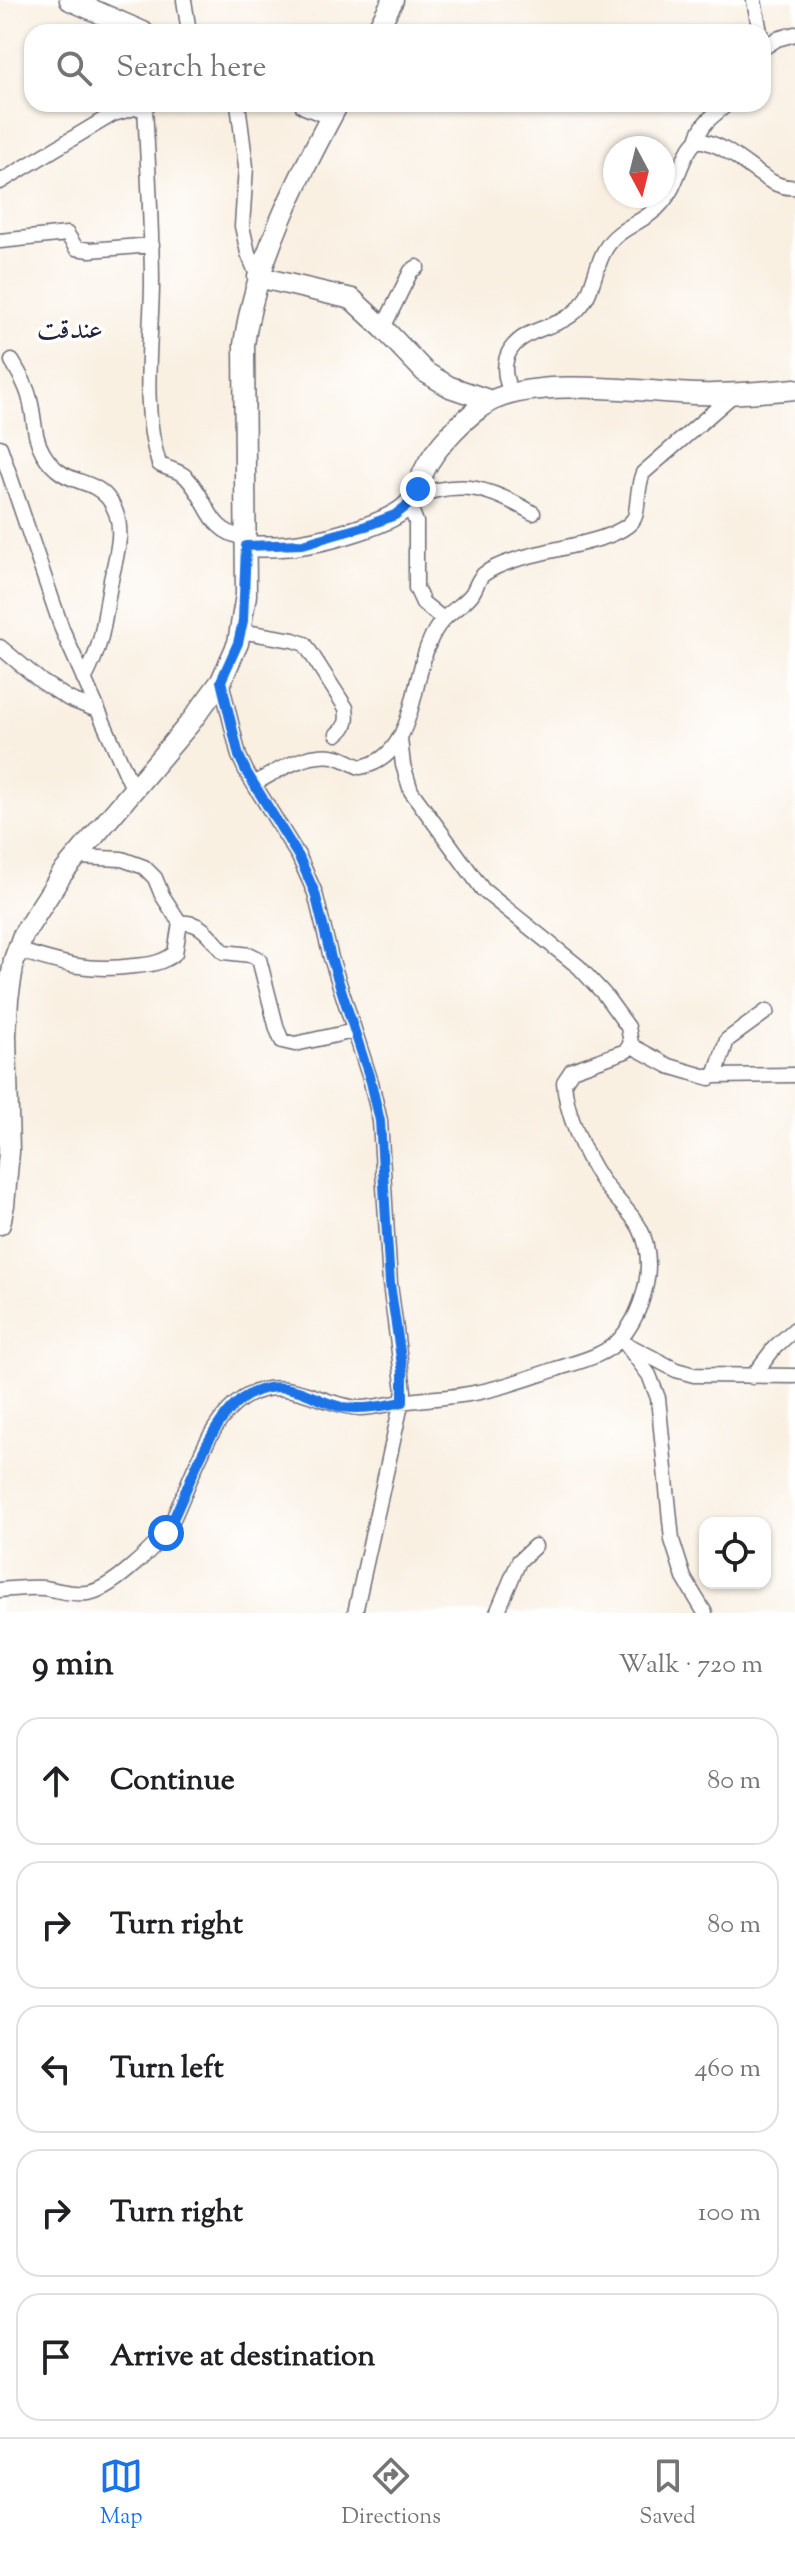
<!DOCTYPE html>
<meta charset="utf-8">
<style>
body{margin:0;font-family:"Sorts Mill Goudy",Amiri,serif;background:#f6f6f6;color:#202124}
.controls{position:absolute;right:24px;bottom:24px;display:grid;overflow:hidden;border-radius:16px;box-shadow:0 2px 6px #0004}
.controls button{width:72px;height:72px;display:grid;place-items:center;padding:0;border:0;border-bottom:2px solid #e0e0e0;background:#fff;color:#202124;font:40px sans-serif}
.compass{position:absolute;left:603px;top:136px;width:72px;height:72px;border-radius:50%;background:#fff;box-shadow:0 2px 6px #0004;rotate:173deg}
.stop{position:absolute;width:24px;height:24px;margin:-18px;border:6px solid #1a73e8;border-radius:50%;background:#fff}
.stop.end{background:#1a73e8;border-color:#fff;box-shadow:0 2px 8px #0008}
.list{margin:0;padding:0;list-style:none}
h2{display:flex;justify-content:space-between;align-items:center;height:104px;margin:0;padding:0 32px;font-size:34px}
h2 small{font-size:26px;font-weight:400;color:#757577}
.list li{display:grid;grid-template-columns:52px 1fr auto;gap:24px;align-items:center;box-sizing:border-box;height:128px;margin:0 16px 16px;padding:0 16px;border:2px solid #e0e0e0;border-radius:24px}
.list b{display:block;font-size:30px;white-space:nowrap}
.list em{font-size:26px;font-style:normal;color:#757577}
.icon{flex:none;width:44px;height:44px;fill:none;stroke:currentColor;stroke-width:2;stroke-linecap:round;stroke-linejoin:round}
.map{position:relative;flex:none;width:795px;height:1613px;overflow:hidden}
.search{position:absolute;background:#fff;box-shadow:0 2px 6px #0004;left:24px;right:24px;top:24px;height:88px;display:flex;align-items:center;gap:20px;box-sizing:border-box;padding:0 28px;border-radius:24px;color:#757577;font-size:30px}
.sheet{height:824px;background:#fff}
nav{display:flex;justify-content:space-around;align-items:center;box-sizing:border-box;height:112px;border-top:2px solid #e0e0e0;background:#fff;font-size:22px;color:#757577}
nav a{display:grid;justify-items:center;gap:4px}
nav .on{color:#1a73e8}
.map>svg:first-child{display:block}
.lines{fill:none;stroke-linecap:round;stroke-linejoin:round}
.street-casing{stroke:#6d6a75;stroke-width:17}
.secondary-casing{stroke:#6d6a75;stroke-width:23}
.street{stroke:#fff;stroke-width:14}
.secondary{stroke:#fff;stroke-width:20}
.route{stroke:#1a73e8;stroke-width:10}
.labels{text-anchor:middle;stroke-width:7;stroke-linejoin:round;paint-order:stroke}
.quarter-label{font-size:28px;fill:#22223b;stroke:#fff}
</style>
<div class="map">
<svg width="795" height="1613" viewBox="0 0 795 1613">
<rect width="100%" height="100%" fill="#fff"/>
<filter id="ink" filterUnits="userSpaceOnUse"><feTurbulence type="fractalNoise" baseFrequency=".0125" numOctaves="2"/><feDisplacementMap in="SourceGraphic" scale="16" xChannelSelector="R" yChannelSelector="G"/><feConvolveMatrix kernelMatrix="1 2 1 2 8 2 1 2 1" color-interpolation-filters="sRGB"/></filter>
<filter id="wash" filterUnits="userSpaceOnUse"><feTurbulence type="fractalNoise" baseFrequency=".006" numOctaves="4" result="noise"/><feDisplacementMap in="SourceGraphic" scale="32" xChannelSelector="R" yChannelSelector="G"/><feGaussianBlur stdDeviation="1.8" result="paint"/><feColorMatrix in="noise" values="0 0 0 0 0 0 0 0 0 0 0 0 0 0 0 0 0 1.4 0 .05"/><feComposite in="paint" operator="in"/></filter>
<g filter="url(#wash)">
<rect width="100%" height="100%" fill="#f9f0e2"/>
</g>
<g filter="url(#ink)">
<g class="lines">
<!-- street casing -->
<g class="street-casing">
<path id="street" d="M184,0l5,32
M754,0l6,32
M763,48l14,-9 18,-5
M238,104l8,63 -4,59 6,27 10,24
M145,107c3,60 7,120 7,179 -1,59 -11,121 7,178 10,6 21,6 28,14 23,24 20,54 59,60
M697,140c5,-19 17,-24 30,-36
M0,182l113,-68 36,-10
M0,241l67,-7 9,14 14,2 62,-5
M383,328l28,-57 6,-4
M12,361c7,12 15,25 18,39 5,18 3,36 13,53 20,34 46,23 64,44 21,25 10,55 4,83 -8,41 -6,60 -27,100
M512,395c-7,-15 -11,-31 -1,-46 16,-23 49,-20 67,-40 16,-16 16,-42 28,-61 13,-22 41,-26 56,-45 17,-19 17,-45 35,-63 41,5 67,51 98,47
M0,447l62,182 72,162
M412,498c48,-20 78,-10 121,15
M409,504l7,18v66l7,15 20,16
M240,631l53,9 12,4 41,64c2,12 1,19 -9,26
M0,647l42,35 27,17 28,11
M221,681l18,75 8,17 52,84 16,36 16,65 40,124 9,39 10,163 14,107 -49,222
M254,784c22,-13 56,-34 83,-27 8,2 15,7 23,10 65,-10 47,-112 84,-148 8,-9 20,-15 27,-24 5,-6 7,-17 13,-21 33,-25 130,-27 149,-54 6,-7 3,-32 10,-47l91,-79
M77,857l45,2 22,8 11,11 7,17 18,28
M17,950c45,14 70,22 117,16 15,-1 29,-3 41,-13l5,-30c21,-3 31,15 44,29l27,3 8,4 18,70 5,12 13,3 59,-13
M630,1045l39,21 41,12 6,-5 11,-33 40,-29
M713,1076l82,-1
M625,1343l24,32 9,23 14,142 12,38 21,35
M630,1346l46,24 18,5 101,1
M752,1377l23,-30 20,-18
M0,1590c15,-1 29,-3 44,-2 14,2 29,7 43,5 23,-2 64,-43 79,-60 23,-41 39,-116 83,-138 38,-20 73,11 111,13 14,0 28,-4 42,-6 24,-4 48,-4 72,-9 29,-5 55,-15 82,-24 21,-7 50,-13 65,-31 16,-18 27,-49 27,-73 0,-46 -26,-54 -48,-87 -17,-26 -34,-65 -36,-96l8,-12 54,-19 5,-8 -3,-16 -24,-33 -25,-27 -96,-77 -72,-99 -8,-26 -3,-26
M497,1613l22,-52 16,-15"/>
</g>
<!-- secondary casing -->
<g class="secondary-casing">
<path id="secondary" d="M70,0l73,32
M376,32l17,-32
M305,104l27,11
M258,277l94,22 31,29 42,44 25,15 41,14
M246,546c19,1 37,1 55,-2 27,-4 90,-20 108,-40 8,-10 10,-22 15,-33 11,-24 44,-58 67,-70 48,-24 152,-9 206,-7 33,1 65,-2 98,-5
M0,1224l4,-19 5,-53 -3,-117 2,-36 6,-39 9,-25 39,-61 128,-151 31,-42 17,-38 8,-48 -2,-250c11,-83 54,-167 94,-241"/>
</g>
<!-- street -->
<use href="#street" class="street"/>
<!-- secondary -->
<use href="#secondary" class="secondary"/>
</g>
</g>
<g class="lines" filter="url(#ink)">
<!-- route -->
<path class="route" d="M166,1533c28,-49 52,-165 129,-143 16,4 30,14 47,17 20,3 41,-1 61,-5v-30l-13,-88 -10,-163 -9,-39 -40,-124 -16,-65 -16,-36 -52,-84 -8,-17 -18,-75 17,-38 5,-22 3,-75 57,-2 63,-18 29,-11 14,-11 9,-15"/>
</g>
<g class="labels">
<!-- quarter labels -->
<g class="quarter-label">
<text x="70" y="338">عندقت</text>
</g>
</g>
</svg>
<div class="controls">
<button><svg class="icon" aria-label="locate" viewBox="0 0 24 24"><circle cx="12" cy="12" r="6"/><path d="M12 2v4M12 18v4M2 12h4M18 12h4"/></svg></button>
</div>
<svg class="compass" viewBox="-18 -18 36 36"><path d="M0-13l5 13h-10z" fill="#e53935"/><path d="M0 13l5-13h-10z" fill="#757577"/></svg>
<div class="stop" style="left:166px;top:1533px"></div>
<div class="stop end" style="left:418px;top:489px"></div>
<div class="search"><svg class="icon" aria-label="search" viewBox="0 0 24 24"><circle cx="10" cy="10" r="6"/><path d="M15 15l6 6"/></svg>Search here</div>
</div>
<section class="sheet">
<h2>9 min<small>Walk · 720 m</small></h2>
<ul class="list">
<li><svg class="icon" aria-label="ahead" viewBox="0 0 24 24"><path d="M12 20V5M6 11l6-6 6 6"/></svg><div><b>Continue</b></div><em>80 m</em></li>
<li><svg class="icon" aria-label="right" viewBox="0 0 24 24"><path d="M7 20v-9h11M14 6l5 5-5 5"/></svg><div><b>Turn right</b></div><em>80 m</em></li>
<li><svg class="icon" aria-label="left" viewBox="0 0 24 24"><path d="M17 20v-9H6M10 6l-5 5 5 5"/></svg><div><b>Turn left</b></div><em>460 m</em></li>
<li><svg class="icon" aria-label="right" viewBox="0 0 24 24"><path d="M7 20v-9h11M14 6l5 5-5 5"/></svg><div><b>Turn right</b></div><em>100 m</em></li>
<li><svg class="icon" aria-label="arrive" viewBox="0 0 24 24"><path d="M6 21V4h12l-3 4 3 4H6"/></svg><div><b>Arrive at destination</b></div></li>
</ul>
</section>
<nav>
<a class="on"><svg class="icon" aria-label="map" viewBox="0 0 24 24"><path d="M3 6l6-2 6 2 6-2v14l-6 2-6-2-6 2zM9 4v14M15 6v14"/></svg>Map</a>
<a><svg class="icon" aria-label="directions" viewBox="0 0 24 24"><path d="M12 3l9 9-9 9-9-9zM9 14v-3h6M13 9l2 2-2 2"/></svg>Directions</a>
<a><svg class="icon" aria-label="saved" viewBox="0 0 24 24"><path d="M7 4h10v16l-5-4-5 4z"/></svg>Saved</a>
</nav>
